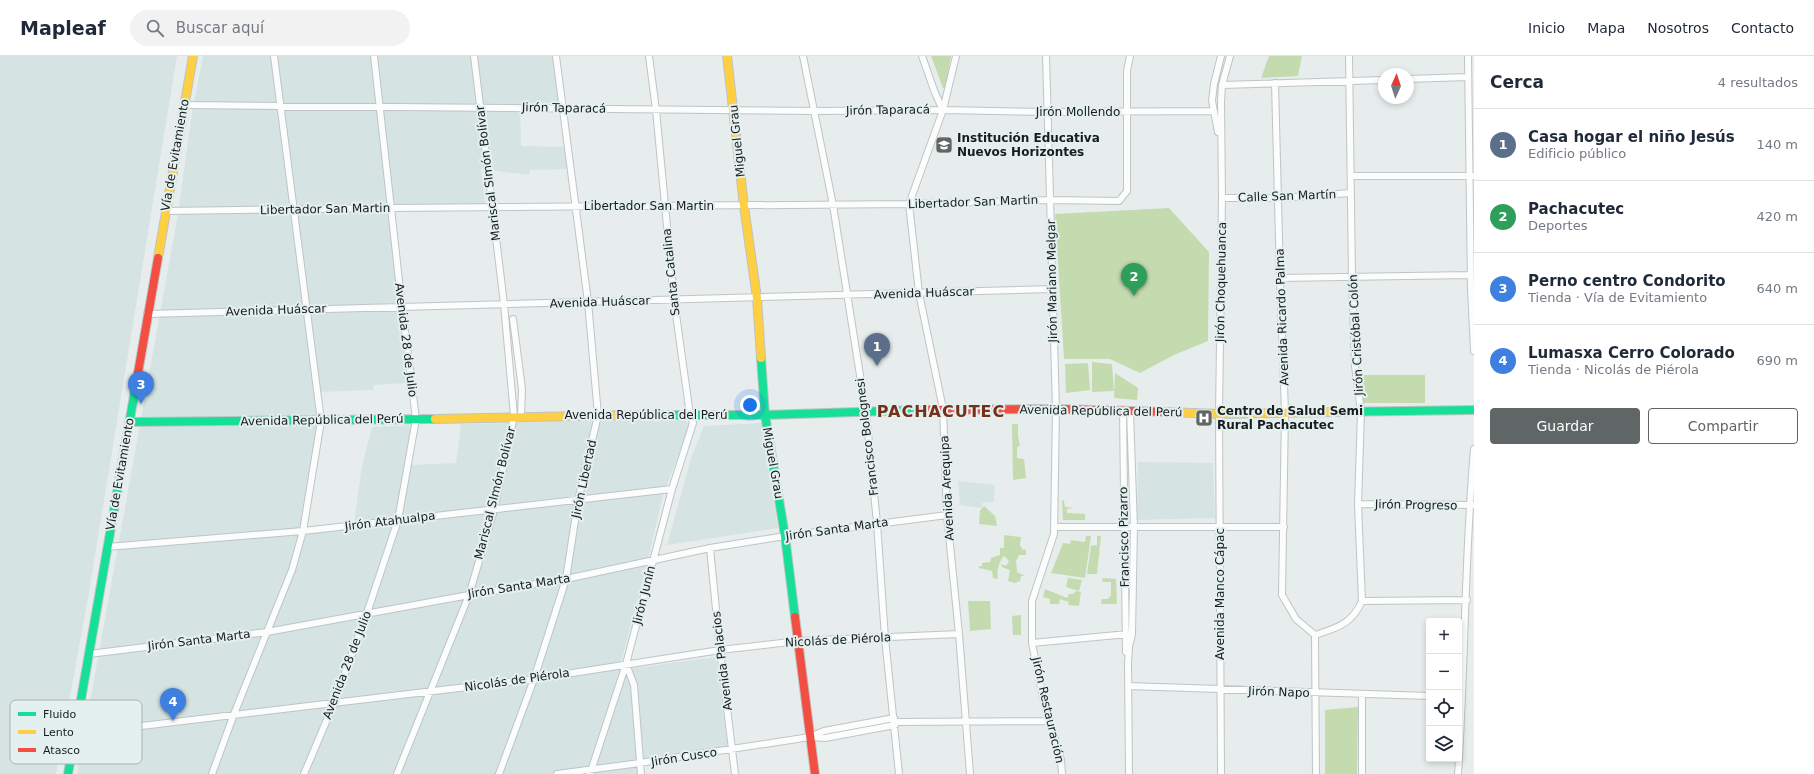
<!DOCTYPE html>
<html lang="es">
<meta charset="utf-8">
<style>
body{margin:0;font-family:"DejaVu Sans",sans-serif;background:#f2f2f3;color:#1f2937}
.controls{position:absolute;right:12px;bottom:12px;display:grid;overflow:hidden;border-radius:4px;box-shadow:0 2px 6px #0003}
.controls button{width:36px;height:36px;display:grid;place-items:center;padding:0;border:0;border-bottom:1px solid #e0e1e3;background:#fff;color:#1f2937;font:20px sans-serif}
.compass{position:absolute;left:1378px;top:12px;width:36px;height:36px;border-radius:50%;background:#fff;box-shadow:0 2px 6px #0003;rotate:3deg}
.you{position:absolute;left:750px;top:349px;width:14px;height:14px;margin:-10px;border:3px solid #fff;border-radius:50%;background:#1a73e8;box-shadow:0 0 0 6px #1a73e833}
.badge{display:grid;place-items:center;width:26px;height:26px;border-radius:50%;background:#606565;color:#fff;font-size:13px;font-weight:700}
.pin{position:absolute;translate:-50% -33px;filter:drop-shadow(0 1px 2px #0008)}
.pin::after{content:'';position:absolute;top:21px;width:14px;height:12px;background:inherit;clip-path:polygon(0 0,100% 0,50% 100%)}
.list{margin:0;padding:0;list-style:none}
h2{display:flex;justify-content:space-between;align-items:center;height:52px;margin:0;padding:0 16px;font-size:17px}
h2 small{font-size:13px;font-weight:400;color:#747a83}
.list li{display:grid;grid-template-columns:26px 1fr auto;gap:12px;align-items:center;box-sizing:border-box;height:72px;padding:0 16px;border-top:1px solid #e0e1e3}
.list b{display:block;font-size:15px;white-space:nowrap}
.list p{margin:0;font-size:13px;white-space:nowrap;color:#747a83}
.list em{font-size:13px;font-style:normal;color:#747a83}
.actions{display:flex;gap:8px;padding:12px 16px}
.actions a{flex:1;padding:9px 0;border:1px solid #606565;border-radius:4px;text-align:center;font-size:14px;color:#606565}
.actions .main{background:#606565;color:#fff}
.icon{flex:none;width:22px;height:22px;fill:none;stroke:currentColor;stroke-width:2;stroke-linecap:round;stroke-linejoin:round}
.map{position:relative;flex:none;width:1474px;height:718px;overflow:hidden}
header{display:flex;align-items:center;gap:24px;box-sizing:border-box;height:56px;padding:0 20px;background:#fff;border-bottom:1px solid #e0e1e3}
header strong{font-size:19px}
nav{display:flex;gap:22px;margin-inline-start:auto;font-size:14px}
.search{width:280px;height:36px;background:#f2f2f3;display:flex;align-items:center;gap:10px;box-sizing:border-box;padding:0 14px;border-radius:22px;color:#747a83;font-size:15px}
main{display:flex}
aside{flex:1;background:#fff}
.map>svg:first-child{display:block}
.built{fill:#d5e4e2}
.green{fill:#c4dbaf}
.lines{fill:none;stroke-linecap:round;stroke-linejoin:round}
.street-casing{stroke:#bfc4c4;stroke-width:8}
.fast-casing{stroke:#bfc4c4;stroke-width:10}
.slow-casing{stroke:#bfc4c4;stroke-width:10}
.jam-casing{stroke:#bfc4c4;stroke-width:10}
.street{stroke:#fbfcfc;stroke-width:6}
.fast{stroke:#16e098;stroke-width:8}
.slow{stroke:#ffcf43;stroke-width:8}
.jam{stroke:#f24e42;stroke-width:8}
.labels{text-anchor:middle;stroke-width:4;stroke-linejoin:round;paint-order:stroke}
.street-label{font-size:12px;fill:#181c1c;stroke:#e4f0ef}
.poi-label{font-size:12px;font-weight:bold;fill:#181c1c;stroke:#e4f0ef;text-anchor:start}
.district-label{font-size:16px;font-weight:bold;letter-spacing:1px;fill:#73301a;stroke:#e4f0ef}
.key{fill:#e4f0ef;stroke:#a7b0b0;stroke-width:1}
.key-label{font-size:11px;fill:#181c1c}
</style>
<header>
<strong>Mapleaf</strong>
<div class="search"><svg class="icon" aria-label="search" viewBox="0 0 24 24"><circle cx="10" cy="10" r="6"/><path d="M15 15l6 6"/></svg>Buscar aquí</div>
<nav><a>Inicio</a><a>Mapa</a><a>Nosotros</a><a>Contacto</a></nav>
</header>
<main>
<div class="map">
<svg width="1474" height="718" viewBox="0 0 1474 718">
<rect width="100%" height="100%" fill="#e7eded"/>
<!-- built -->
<path class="built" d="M0,0h177l-88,536 -33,182h-56z
M203,0h350l5,47 -38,1 1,42 45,1 3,22 -39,1 -1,5 -48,-6 4,35 -97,2 18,177 -32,2 -1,5 -53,2 -2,34 -13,103 49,-6 8,-57 10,-39 45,-2 -7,40 46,-2 5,-39 223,-5 6,6 -27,70 -18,77 -26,98 97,-13 12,92 -90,18 1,7h-562l100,-555 15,-106z
M763,367l4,39 11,66 -111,17 24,-87 13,-32z
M1138,406l75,1 2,55 -78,2z
M958,425l37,4 -1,17 -12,1v5l-22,-3z"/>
<!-- green -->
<path class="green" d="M931,0h20l-6,32h-2z
M1269,0h33l-4,20 -37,2z
M1169,152l40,44 -1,89 -34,14 -34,18 -30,-14h-46l-9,-145z
M1092,306l20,2 2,27 -22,1z
M1088,307l2,27 -24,3 -1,-29z
M1115,317l23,15 -1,12 -23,-2z
M1363,319h62v28h-62z
M1012,368h6v12l2,10 -3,1v11l7,1 2,19 -13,2z
M1062,444l2,1 1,6 9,1 -7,1v4l18,1v6h-22z
M984,450l11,10 2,10 -18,-2 1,-13z
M1004,479l17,2 -1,8 2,4 4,1v5h-7l-3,6 1,11 8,4h-4l-1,5 -6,2 -6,-2 2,-11 -8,-3 -1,-3 5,2 3,-5 -5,-5c-5,6 -8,15 -6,23l-5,-1 -1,-7 -13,-3v-2h3v-3l8,-1 1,-4 9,-3v-7h4z
M1086,480h5l-6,42 -34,-5 12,-30 7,1 1,-4 14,2z
M1097,480h4l-4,38h-10l4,-28 6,-1z
M1068,522l14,2 -3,11 -13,-4z
M1102,522l14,1 1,25h-16l1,-5h6l3,-4v-13h-8z
M1045,533l22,9 2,-4h4l3,-3 5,1 -2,14 -11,-1 1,-3 -9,-3 -1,5h-9v-5l-7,-2z
M968,545h22l1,28 -21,2z
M1021,559v20h-8l-1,-19z
M1358,651l-1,67h-32v-64z"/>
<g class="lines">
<!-- street casing -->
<g class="street-casing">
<path id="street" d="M803,0l30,149 33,208 11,110 8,115 14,136
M922,0l13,37 8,17
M956,0l-13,54 -34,94 10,89 24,116 4,106 12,119 11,140
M1046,0l10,353 -2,125 -22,67v42l11,55 18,62 1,14
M1468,0l3,233 3,62
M1408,23l60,-2
M1275,27l5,195 5,134 -3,183 14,24 19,16
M1222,29l162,-5
M184,49l631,6 128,-1 106,2 165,-1
M1218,76l-6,-31 2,-17 7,-28
M1351,120h123
M1222,142h57l72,-5
M165,155l226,-3 518,-4 141,-4 69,1 8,-10v-120l3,-15
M1280,222l190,-3
M147,258l905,-25
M513,263l9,70 -1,27
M1123,355l3,241
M1358,448l116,1
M1054,471h230
M107,491l196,-16 369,-42
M710,492l10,102 15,124
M1362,545l105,-1
M1315,579c22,-7 37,-11 47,-34l-4,-97 3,-92 -6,-46 -3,-89 -3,-221
M1315,579l1,139
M1032,587l96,-9
M89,598l178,-22 202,-37 97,-16 144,-31 75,-12 162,-21
M626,608l8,21 7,89
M1128,630l301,10
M894,666l155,-1
M75,678l459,-55 186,-29 78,-9 161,-7
M812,680l12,-5 70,-13
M1459,702c6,-103 6,-206 15,-309
M212,718l22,-60 58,-144 11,-39 18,-110 -47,-365
M304,718l30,-71 33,-90 31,-93 18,-101 -14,-112 -28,-251
M397,718l72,-179 25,-85 20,-94 -10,-112 -30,-248
M499,718l35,-95 32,-100 12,-78 20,-86 -10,-113 -32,-246
M557,718l83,-11 170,-26 15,1 70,-13
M590,718l36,-110 46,-175 21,-66 -3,-8 -16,-115 -18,-190 -7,-54
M1129,718l-1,-111 1,-16 3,-13 2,-107 -4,-116
M1221,718l-2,-360 3,-216 -1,-96 1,-17 8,-29
M1362,718v-80
M1458,718l1,-15"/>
</g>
<!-- fast casing -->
<g class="fast-casing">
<path id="fast" d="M761,302l4,57 20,121 10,81
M1332,356l142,-2
M633,359h132l153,-5
M129,366l306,-3
M68,718l67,-384"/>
</g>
<!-- slow casing -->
<g class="slow-casing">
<path id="slow" d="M727,0l17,150 13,92 4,60
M158,202l35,-202
M1167,356l52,2 113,-2
M435,363l198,-4"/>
</g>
<!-- jam casing -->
<g class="jam-casing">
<path id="jam" d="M135,334l23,-132
M918,354l138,-1 111,3
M795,561l20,157"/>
</g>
<!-- street -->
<use href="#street" class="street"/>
<!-- fast -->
<use href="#fast" class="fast"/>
<!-- slow -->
<use href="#slow" class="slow"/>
<!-- jam -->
<use href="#jam" class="jam"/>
</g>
<!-- icons -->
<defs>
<g id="school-square" transform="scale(0.9)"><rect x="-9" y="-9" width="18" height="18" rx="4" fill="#606565" stroke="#e4f0ef"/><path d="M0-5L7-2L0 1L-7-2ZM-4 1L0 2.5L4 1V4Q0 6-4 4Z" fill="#fff"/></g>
<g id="hospital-square" transform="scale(0.9)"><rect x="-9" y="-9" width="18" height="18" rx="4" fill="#606565" stroke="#e4f0ef"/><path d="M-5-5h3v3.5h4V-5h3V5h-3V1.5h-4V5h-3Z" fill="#fff"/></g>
</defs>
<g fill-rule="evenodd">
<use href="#school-square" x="944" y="89"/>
<use href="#hospital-square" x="1204" y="362"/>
</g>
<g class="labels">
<!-- street labels -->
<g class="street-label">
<text transform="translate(564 52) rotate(1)" y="4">Jirón Taparacá</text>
<text transform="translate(888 54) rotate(-1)" y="4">Jirón Taparacá</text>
<text x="1078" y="60">Jirón Mollendo</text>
<text transform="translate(737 85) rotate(-96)" y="4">Miguel Grau</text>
<text transform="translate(175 99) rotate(-80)" y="4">Vía de Evitamiento</text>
<text transform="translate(488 117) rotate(-97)" y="4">Mariscal SImón Bolívar</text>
<text transform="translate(1287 140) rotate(-2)" y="4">Calle San Martín</text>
<text transform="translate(973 146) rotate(-2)" y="4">Libertador San Martin</text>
<text x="649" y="154">Libertador San Martin</text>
<text transform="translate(325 153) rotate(-1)" y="4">Libertador San Martin</text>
<text transform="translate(671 216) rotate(-96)" y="4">Santa Catalina</text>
<text transform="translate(1052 225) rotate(-91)" y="4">Jirón Mariano Melgar</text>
<text transform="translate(1221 226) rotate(-89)" y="4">Jirón Choquehuanca</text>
<text transform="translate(924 237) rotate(-2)" y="4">Avenida Huáscar</text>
<text transform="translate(600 246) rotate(-2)" y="4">Avenida Huáscar</text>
<text transform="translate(276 254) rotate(-2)" y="4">Avenida Huáscar</text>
<text transform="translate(1282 261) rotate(-92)" y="4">Avenida Ricardo Palma</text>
<text transform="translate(1356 279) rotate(-93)" y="4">Jirón Cristóbal Colón</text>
<text transform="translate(406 284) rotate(83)" y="4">Avenida 28 de Julio</text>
<text transform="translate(1101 355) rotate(1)" y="4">Avenida República del Perú</text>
<text x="646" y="363">Avenida República del Perú</text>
<text transform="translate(322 364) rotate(-1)" y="4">Avenida República del Perú</text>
<text transform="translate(867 381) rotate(-97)" y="4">Francisco Bolognesi</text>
<text transform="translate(773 407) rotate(80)" y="4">Miguel Grau</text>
<text transform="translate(120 418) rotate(-80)" y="4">Vía de Evitamiento</text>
<text transform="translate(584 423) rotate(-78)" y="4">Jirón Libertad</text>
<text transform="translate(947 432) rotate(-93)" y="4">Avenida Arequipa</text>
<text transform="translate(495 437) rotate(-76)" y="4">Mariscal SImón Bolívar</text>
<text transform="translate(1416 449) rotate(1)" y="4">Jirón Progreso</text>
<text transform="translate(390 465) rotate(-7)" y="4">Jirón Atahualpa</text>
<text transform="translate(837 473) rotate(-8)" y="4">Jirón Santa Marta</text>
<text transform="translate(1124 481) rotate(-91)" y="4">Francisco Pizarro</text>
<text transform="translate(519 530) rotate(-9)" y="4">Jirón Santa Marta</text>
<text transform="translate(1220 538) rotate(-90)" y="4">Avenida Manco Cápac</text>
<text transform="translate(644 539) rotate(-76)" y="4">Jirón Junín</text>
<text transform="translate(199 584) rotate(-7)" y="4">Jirón Santa Marta</text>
<text transform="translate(838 584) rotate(-3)" y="4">Nicolás de Piérola</text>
<text transform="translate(722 605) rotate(-97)" y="4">Avenida Palacios</text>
<text transform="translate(347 609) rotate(-69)" y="4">Avenida 28 de Julio</text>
<text transform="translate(517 624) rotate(-8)" y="4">Nicolás de Piérola</text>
<text transform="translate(1279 636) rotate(2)" y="4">Jirón Napo</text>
<text transform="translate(1048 654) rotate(77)" y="4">Jirón Restauración</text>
<text transform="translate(684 701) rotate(-9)" y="4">Jirón Cusco</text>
</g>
<!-- poi labels -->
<g class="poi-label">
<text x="957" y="86">Institución Educativa<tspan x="957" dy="14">Nuevos Horizontes</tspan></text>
<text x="1217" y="359">Centro de Salud Semi<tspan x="1217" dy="14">Rural Pachacutec</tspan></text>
</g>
<!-- district labels -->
<g class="district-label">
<text x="941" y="361">PACHACUTEC</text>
</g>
</g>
<!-- legend -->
<rect x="10" y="644" width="132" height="64" rx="6" class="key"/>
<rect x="18" y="656" width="18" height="4" fill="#16e098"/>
<rect x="18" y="674" width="18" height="4" fill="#ffcf43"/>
<rect x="18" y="692" width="18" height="4" fill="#f24e42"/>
<g class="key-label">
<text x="43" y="662">Fluido</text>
<text x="43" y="680">Lento</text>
<text x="43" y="698">Atasco</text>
</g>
</svg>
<div class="controls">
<button>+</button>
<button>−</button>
<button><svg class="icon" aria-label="locate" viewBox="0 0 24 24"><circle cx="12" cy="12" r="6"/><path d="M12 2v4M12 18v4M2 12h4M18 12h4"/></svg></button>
<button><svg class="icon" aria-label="layers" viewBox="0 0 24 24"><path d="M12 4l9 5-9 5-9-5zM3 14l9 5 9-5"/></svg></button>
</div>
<svg class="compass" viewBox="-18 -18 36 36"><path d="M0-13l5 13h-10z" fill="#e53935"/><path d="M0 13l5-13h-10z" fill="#747a83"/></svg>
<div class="you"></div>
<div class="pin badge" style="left:877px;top:310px;background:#5c6f8a">1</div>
<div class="pin badge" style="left:1134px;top:240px;background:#2e9e5b">2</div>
<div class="pin badge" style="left:141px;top:348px;background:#3f7fe0">3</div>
<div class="pin badge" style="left:173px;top:665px;background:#3f7fe0">4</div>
</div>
<aside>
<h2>Cerca<small>4 resultados</small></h2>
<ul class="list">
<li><span class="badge" style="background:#5c6f8a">1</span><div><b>Casa hogar el niño Jesús</b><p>Edificio público</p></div><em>140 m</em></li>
<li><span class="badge" style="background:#2e9e5b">2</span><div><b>Pachacutec</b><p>Deportes</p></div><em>420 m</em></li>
<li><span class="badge" style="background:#3f7fe0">3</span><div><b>Perno centro Condorito</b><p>Tienda · Vía de Evitamiento</p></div><em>640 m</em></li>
<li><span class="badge" style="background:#3f7fe0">4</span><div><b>Lumasxa Cerro Colorado</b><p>Tienda · Nicolás de Piérola</p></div><em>690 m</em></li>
</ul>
<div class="actions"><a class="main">Guardar</a><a>Compartir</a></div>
</aside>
</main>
